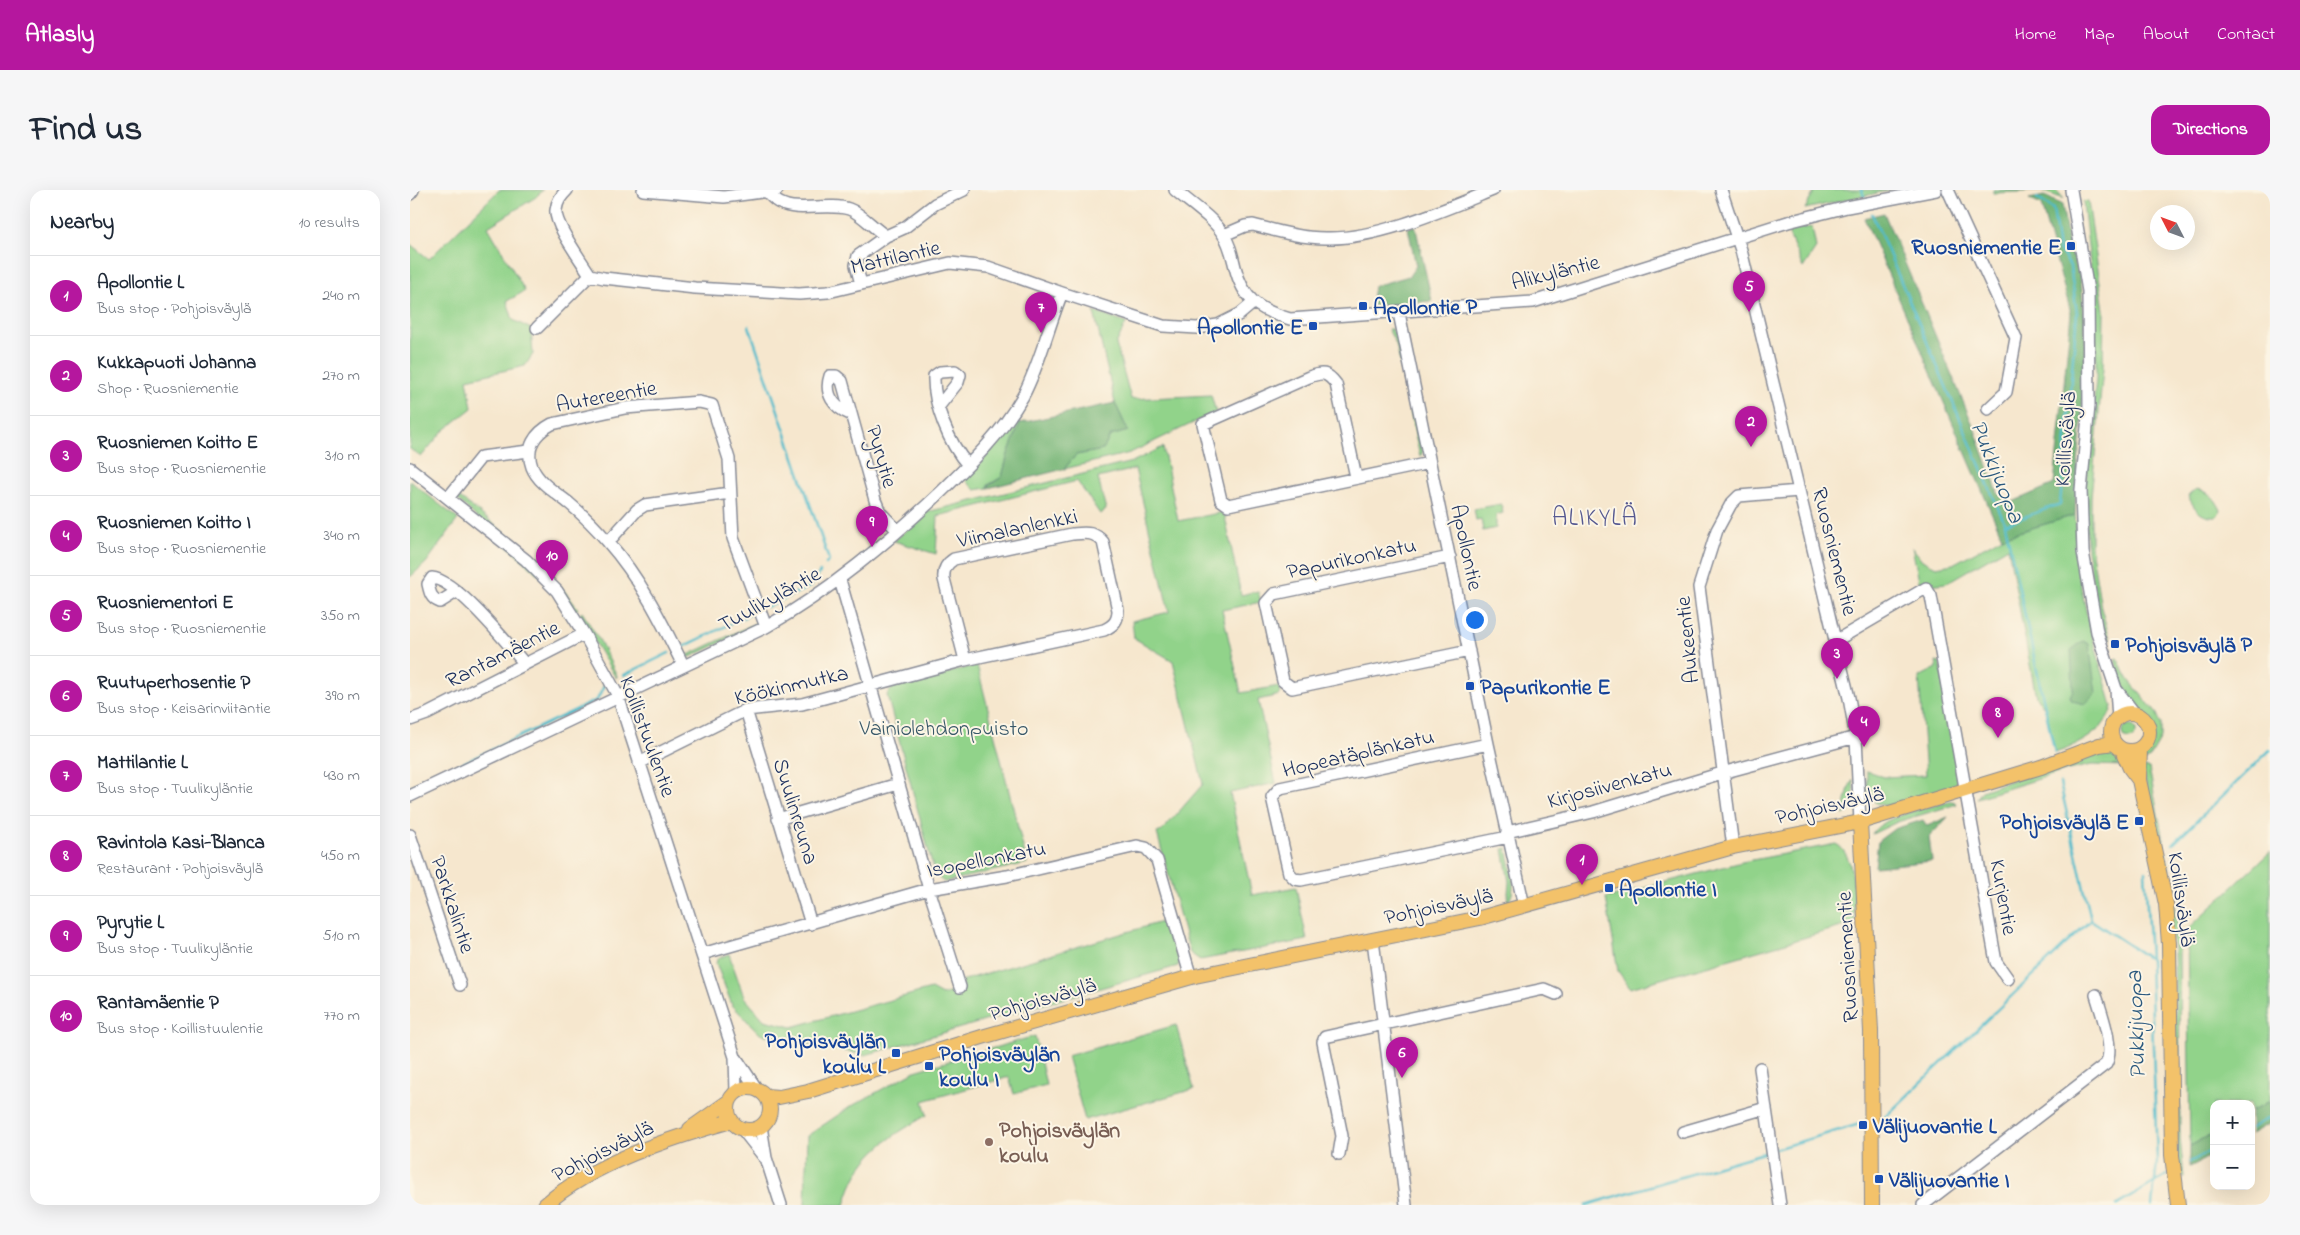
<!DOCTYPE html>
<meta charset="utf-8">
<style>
body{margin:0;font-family:"Indie Flower",sans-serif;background:#f6f6f7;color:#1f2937}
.controls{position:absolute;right:15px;bottom:15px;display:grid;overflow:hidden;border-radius:10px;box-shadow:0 5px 20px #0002}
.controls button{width:45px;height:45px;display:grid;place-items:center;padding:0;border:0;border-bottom:1px solid #e0e1e3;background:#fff;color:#1f2937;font:25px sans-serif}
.compass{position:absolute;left:1740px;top:15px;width:45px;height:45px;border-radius:50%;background:#fff;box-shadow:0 5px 20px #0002;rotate:312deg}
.you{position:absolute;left:1064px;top:429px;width:18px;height:18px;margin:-12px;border:4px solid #fff;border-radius:50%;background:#1a73e8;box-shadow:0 0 0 8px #1a73e833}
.badge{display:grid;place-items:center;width:32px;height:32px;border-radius:50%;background:#b5179e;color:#fff;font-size:16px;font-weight:700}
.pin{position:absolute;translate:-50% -41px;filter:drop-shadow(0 1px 2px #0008)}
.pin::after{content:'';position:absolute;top:26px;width:18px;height:15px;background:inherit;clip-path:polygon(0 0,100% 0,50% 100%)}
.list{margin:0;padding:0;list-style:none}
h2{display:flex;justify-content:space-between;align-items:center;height:65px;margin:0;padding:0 20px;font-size:21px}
h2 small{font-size:16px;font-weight:400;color:#747a83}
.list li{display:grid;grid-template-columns:32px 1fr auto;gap:15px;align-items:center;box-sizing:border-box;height:80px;padding:0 20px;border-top:1px solid #e0e1e3}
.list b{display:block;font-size:19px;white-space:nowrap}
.list p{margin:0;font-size:16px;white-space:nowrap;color:#747a83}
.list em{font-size:16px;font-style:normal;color:#747a83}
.map{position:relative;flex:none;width:1860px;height:1015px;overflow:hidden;border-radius:15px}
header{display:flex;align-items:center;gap:30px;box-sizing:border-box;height:70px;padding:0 25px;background:#b5179e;color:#fff}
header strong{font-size:24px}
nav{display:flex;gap:28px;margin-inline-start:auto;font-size:18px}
.intro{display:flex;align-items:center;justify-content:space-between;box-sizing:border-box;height:120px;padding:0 30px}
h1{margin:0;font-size:35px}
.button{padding:12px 22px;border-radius:15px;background:#b5179e;color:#fff;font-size:18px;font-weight:700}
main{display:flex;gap:30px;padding:0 30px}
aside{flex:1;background:#fff;border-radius:15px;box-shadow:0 5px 20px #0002}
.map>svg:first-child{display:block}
.green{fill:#91d38a;stroke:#568174}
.forest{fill:#74b576;stroke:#48726a}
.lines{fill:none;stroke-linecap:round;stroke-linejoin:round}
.stream{stroke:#50bccc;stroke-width:2.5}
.minor-casing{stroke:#888b96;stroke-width:14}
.major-casing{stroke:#888b96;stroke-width:16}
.minor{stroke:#fff;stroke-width:11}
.major{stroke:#f3c26a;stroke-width:14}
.transit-dot{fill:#1a4fb4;stroke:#fcf5e5;stroke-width:2}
.education-dot{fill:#8d6e63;stroke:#fcf5e5;stroke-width:2}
.labels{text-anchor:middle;stroke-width:4;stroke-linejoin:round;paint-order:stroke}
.transit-label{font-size:22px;font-weight:bold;fill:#164399;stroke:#fcf5e5;text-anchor:start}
.street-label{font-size:22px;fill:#1b2f5e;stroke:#fcf5e5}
.park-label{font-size:22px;fill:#385869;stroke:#fcf5e5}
.education-label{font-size:22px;font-weight:bold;fill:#785e54;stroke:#fcf5e5;text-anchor:start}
.water-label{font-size:24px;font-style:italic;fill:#2b597f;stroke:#fcf5e5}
.quarter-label{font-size:25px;letter-spacing:1px;fill:#565991;stroke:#fcf5e5}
</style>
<header>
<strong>Atlasly</strong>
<nav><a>Home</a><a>Map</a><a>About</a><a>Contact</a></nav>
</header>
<div class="intro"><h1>Find us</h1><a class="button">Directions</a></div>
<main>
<aside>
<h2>Nearby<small>10 results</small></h2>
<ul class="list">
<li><span class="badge">1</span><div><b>Apollontie L</b><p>Bus stop · Pohjoisväylä</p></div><em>240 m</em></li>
<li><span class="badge">2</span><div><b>Kukkapuoti Johanna</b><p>Shop · Ruosniementie</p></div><em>270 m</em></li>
<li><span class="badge">3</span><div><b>Ruosniemen Koitto E</b><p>Bus stop · Ruosniementie</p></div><em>310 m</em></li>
<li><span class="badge">4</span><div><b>Ruosniemen Koitto I</b><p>Bus stop · Ruosniementie</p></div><em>340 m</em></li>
<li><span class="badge">5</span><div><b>Ruosniementori E</b><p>Bus stop · Ruosniementie</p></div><em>350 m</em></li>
<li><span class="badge">6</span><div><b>Ruutuperhosentie P</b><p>Bus stop · Keisarinviitantie</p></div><em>390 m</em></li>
<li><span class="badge">7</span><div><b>Mattilantie L</b><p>Bus stop · Tuulikyläntie</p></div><em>430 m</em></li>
<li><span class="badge">8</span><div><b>Ravintola Kasi-Blanca</b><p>Restaurant · Pohjoisväylä</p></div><em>450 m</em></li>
<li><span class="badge">9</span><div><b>Pyrytie L</b><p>Bus stop · Tuulikyläntie</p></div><em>510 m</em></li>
<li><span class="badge">10</span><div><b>Rantamäentie P</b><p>Bus stop · Koillistuulentie</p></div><em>770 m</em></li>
</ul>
</aside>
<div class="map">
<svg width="1860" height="1015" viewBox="0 0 1860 1015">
<rect width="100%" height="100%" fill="#fcf5e5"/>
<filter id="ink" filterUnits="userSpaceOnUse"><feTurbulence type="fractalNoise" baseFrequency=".02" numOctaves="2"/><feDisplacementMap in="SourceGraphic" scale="10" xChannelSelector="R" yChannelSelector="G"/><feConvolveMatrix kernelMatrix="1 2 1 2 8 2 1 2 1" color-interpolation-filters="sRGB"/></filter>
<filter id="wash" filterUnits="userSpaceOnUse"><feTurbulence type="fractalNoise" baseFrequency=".0096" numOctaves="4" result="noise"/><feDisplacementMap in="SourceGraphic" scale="20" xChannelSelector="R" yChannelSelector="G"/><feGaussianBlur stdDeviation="1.12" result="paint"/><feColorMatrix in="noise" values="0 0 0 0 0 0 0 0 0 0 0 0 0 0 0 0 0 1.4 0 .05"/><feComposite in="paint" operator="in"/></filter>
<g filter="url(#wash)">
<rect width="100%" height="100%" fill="#f6e7ce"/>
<!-- green -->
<path class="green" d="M89,0h44l-7,7 -48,30 37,64 -18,10 6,19 18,9 2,25 -8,12 -58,13 5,29 -30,24 -21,25 -11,-8v-205l19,15z
M1405,0h76l-86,19z
M1583,0h63l8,9 -22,-8 -49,2z
M1678,11l16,109 -1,59 -12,129v48l10,62 9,31 -2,1 -8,-16 -13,-74 -1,-68 10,-103v-64l-13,-113z
M1402,37l4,21 -13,20 -16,-38z
M684,122l32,11 -10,21 15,55 80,-4 5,17 -86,41 -66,16 12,-14 27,-5 7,-14 18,-5 -13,-28z
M978,139h4l5,10 26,112 -3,6 -24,-113z
M607,231l3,2 -12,31 -6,23 -14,8v3l-13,2 -10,-10z
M753,257l15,74 46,-9 17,83 17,-4 3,11 -39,8 19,83 38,-7 1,9 -22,5 18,83 -46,10 22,102 44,-8 11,53 -107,20 -10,-7 -33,-120 5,-2 41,-47 -30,-123 -39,-23 -2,-17 37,-9 -34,-143 -37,9 8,32 -6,4 -23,-33 -139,35 -2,38 -42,-13 33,-29 205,-50z
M0,291l48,38 -32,44 -16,14z
M1786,299c13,2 19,9 25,21l-5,7c-16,1 -21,-8 -28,-21z
M46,305c45,34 89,67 122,114l-2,1 -119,-111z
M1091,314l2,9 -7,2v13l-13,3 -2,-12 -5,1 -2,-11z
M1665,325l6,72 8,37 23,82c-4,24 -35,40 -57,47l-10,-45 -9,-11 -28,-150 -62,36 -26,3 -8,-39 10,13 14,7 17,-3 49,-27z
M172,422l18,29 17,35 -1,2 -37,-62z
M348,432l-3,5 -65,30 -4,-1z
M1707,468l12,22 28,34 4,10v14l-12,21 -7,3c2,-11 11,-18 12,-29 0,-17 -18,-24 -26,-37 -8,-11 -10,-24 -13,-37z
M1526,472l4,1 18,113 -2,8 -4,4 -65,18 -10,-2 -10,-13v-20l17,6 42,-2 -7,-98 18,-9z
M567,475l50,198 -83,19 -9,-7 -48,-180 5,-7z
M1712 542a7 7 0 1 1 14 0a7 7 0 1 1-14 0Z
M1686,559h15l14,17 -33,-1 -24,5 -91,28 5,-7z
M1733,577l6,1 24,123 6,48 1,199 4,39h-2l-4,-19 -4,-210z
M1443,590c1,14 4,28 -10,35l6,-28z
M1543,611l4,3 -60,18 -25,12c10,-19 61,-27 81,-33z
M1426,654c21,11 18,58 19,79l-225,65 -12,-17 -12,-73 136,-36z
M1097,658c3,18 12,40 0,56l2,-22 -6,-33z
M1860,662v249l-19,10v-7h-37v29l-24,13 -3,-216z
M758,730l13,38 -3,8 -313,89 -105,-21 -28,-29 -16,-42 2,-5 11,-4 15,43 20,23 28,7 139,-38 11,6 21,-6 -2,-8z
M766,835l18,64 -109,31 -18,-64z
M625,846l11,49 -32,9 -5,-17 -86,24 4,14c-42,25 -68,40 -82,90h-40l2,-69 43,-29 65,-36z"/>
<!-- forest -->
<path class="forest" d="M1635,6l17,9 8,47h3c7,16 8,32 10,49 8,72 -6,142 -8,214l-73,22 -138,-319 20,-5 91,217 23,63 12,10 44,-19 17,-171 -30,-108 -12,-6z
M1005,35l17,76 -61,5 3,-20 35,-10 7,-10 -8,-38z
M705,213l13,28 -18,5 -7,14 -27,5 -12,14 -76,19v-2l14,-9 6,-23 12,-31z
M1673,451l6,3 7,49 -11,11 -13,-3 -2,-5 3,-6 -2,-40z
M1538,627l-19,20 3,24 -57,6 3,-26 16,-12 29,-9 4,6z
M1860,911v22l-19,11v-23z
M1804,943v21l-24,13v-21z"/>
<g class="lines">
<!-- stream -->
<path class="stream" d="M1452,0l2,7
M1462,24l133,310 50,229
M339,136l80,234 -3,4
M1595,334l55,-20 17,-191 -7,-47 -11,-17 -6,-40 -16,-11
M356,417l45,-21 9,-14
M271,458l74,-36
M214,485l45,-22
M1650,593l31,137 59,39 7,203 -5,43
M0,598l187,-88 7,-14
M1763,654l97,-94
M1735,681l5,88
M1473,929l208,-199
M1841,938l19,-11
M1365,959l85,-25
M1780,972l24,-13
M1176,1015l184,-54
M1707,1015l50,-30"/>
</g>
</g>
<g filter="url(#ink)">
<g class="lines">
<!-- minor casing -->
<g class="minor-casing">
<path id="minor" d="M157,0c-6,6 -10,11 -11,20 -2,15 26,51 34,65
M233,0l81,7 53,-7
M765,0c15,13 37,27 48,44 7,10 9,21 12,33 8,32 23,43 55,52l243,-17 255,-80 59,-15 89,-17
M1311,0l20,60 108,448 7,39 4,85
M1538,0l68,148 -10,54 -18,17
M1661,0l17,101 1,115 -8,84 2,62 14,80 19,57 2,29
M358,3c3,3 7,8 12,10 18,10 49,-1 69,6 12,4 25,20 37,27
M0,4l3,-4
M814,45l21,-9 8,-1c24,6 48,13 72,13 51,2 121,-29 168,-48
M180,85l14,3 91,10 104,6 29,-2 122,-29 38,4 74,26 101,33 34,2 21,-3 22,-11 13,-11
M451,94l-5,-19 2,-9 28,-20 18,-8 31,-24 29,-14
M989,123l89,431 36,162
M127,138l53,-53
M529,216l19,-24 2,-7 -5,-4 -15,1 -6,4c-1,28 15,68 34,89
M440,224c-16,-7 -26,-20 -20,-38h6l6,5 33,119 5,12 18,19
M0,278l116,92 31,31 27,43 34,62 117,361 1,34
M946,287l-20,-93c-9,-12 -14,-12 -27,-7l-106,47 18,76 7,5 202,-42
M38,308l33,-41 48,-6
M198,352l29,-32 8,-5 85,-12
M1040,367l-176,37 -8,9 17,78 9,7 177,-37
M430,390l89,309 31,98
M46,402l-16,10c-9,-3 -10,-9 -12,-18l4,-6c23,1 77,67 92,85
M1427,450l89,-52 5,8 65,366 12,17
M273,475c-21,-43 -43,-87 -75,-123 -11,-13 -25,-27 -38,-38 -12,-10 -32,-21 -38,-37 -7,-19 3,-34 20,-43l73,-16 74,-6 13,3 17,54 4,79 33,89
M1706,499l20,26
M336,520l65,214
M0,530l17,-6 157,-80
M1078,554l-208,44 -8,9 17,76 6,6 6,1 207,-43
M229,573l107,-53 56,-6 163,-44 139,-30c10,-5 14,-9 14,-20l-15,-68c-9,-11 -18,-9 -31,-8l-118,25c-8,5 -11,11 -10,20l21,81
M0,606l356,-169c65,-37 122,-85 176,-136 30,-29 60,-58 81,-95 17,-32 25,-69 39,-103
M368,629l120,-35
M1097,642l86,-20 129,-39 134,-36
M0,645l50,150
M1323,657l-34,-260 18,-57 14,-26 8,-8 60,-5
M963,750l33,265
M292,764l227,-65 78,-13 130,-30 9,2 11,12 34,118
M326,868l20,30
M1350,878l20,137
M351,936l5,32 15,47
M332,939l22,28
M1273,942l83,-24
M929,964l3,-18 -19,-94 2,-5 219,-48 12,5
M1513,1015l183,-141c9,-16 -5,-52 -10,-69"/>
</g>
<!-- major casing -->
<g class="major-casing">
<path id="major" d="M1701 542a19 19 0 1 1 38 0a19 19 0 1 1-38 0Z
M1730,558l-1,32 27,124 3,40 3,211 6,50
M1712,560l8,18 9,12
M1450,632l11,209 1,174
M318 919a21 21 0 1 1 42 0a21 21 0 1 1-42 0Z
M356,906l13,1 29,-6 174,-54 213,-61 285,-58 253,-71 127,-25 181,-55 58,-22 15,-2
M280,939l38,-27
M135,1015c47,-42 126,-67 186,-84"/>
</g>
<!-- minor -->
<use href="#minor" class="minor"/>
<!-- major -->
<use href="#major" class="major"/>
</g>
</g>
<!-- markers -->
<g class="transit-dot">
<rect x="1656" y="51" width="10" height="10" rx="2.5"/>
<rect x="948" y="111" width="10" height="10" rx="2.5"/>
<rect x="898" y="131" width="10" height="10" rx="2.5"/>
<rect x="1700" y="449" width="10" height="10" rx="2.5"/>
<rect x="1055" y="491" width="10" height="10" rx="2.5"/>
<rect x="1724" y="626" width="10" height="10" rx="2.5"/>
<rect x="1194" y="693" width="10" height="10" rx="2.5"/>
<rect x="481" y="858" width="10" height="10" rx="2.5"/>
<rect x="514" y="871" width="10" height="10" rx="2.5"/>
<rect x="1448" y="930" width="10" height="10" rx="2.5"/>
<rect x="1464" y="984" width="10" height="10" rx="2.5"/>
</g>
<circle class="education-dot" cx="579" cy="952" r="5"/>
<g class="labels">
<!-- transit labels -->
<g class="transit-label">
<text x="1651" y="64" text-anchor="end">Ruosniementie E</text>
<text x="963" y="124">Apollontie P</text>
<text x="893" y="144" text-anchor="end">Apollontie E</text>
<text x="1715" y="462">Pohjoisväylä P</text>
<text x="1070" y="504">Papurikontie E</text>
<text x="1719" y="639" text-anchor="end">Pohjoisväylä E</text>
<text x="1209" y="706">Apollontie I</text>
<text x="476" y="858" text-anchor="end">Pohjoisväylän<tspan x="476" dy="25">koulu L</tspan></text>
<text x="529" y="871">Pohjoisväylän<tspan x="529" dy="25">koulu I</tspan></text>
<text x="1463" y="943">Välijuovantie L</text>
<text x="1479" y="997">Välijuovantie I</text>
</g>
<!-- street labels -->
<g class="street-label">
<text transform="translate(485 66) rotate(-13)" y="8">Mattilantie</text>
<text transform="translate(1145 81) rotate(-14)" y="8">Alikyläntie</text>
<text transform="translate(196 205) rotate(-10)" y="8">Autereentie</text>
<text transform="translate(1654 249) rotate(-86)" y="8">Koillisväylä</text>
<text transform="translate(473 266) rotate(74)" y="8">Pyrytie</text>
<text transform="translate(607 337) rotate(-12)" y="8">Viimalanlenkki</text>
<text transform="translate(1058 357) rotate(78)" y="8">Apollontie</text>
<text transform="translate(1426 361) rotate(76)" y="8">Ruosniementie</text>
<text transform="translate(941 367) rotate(-12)" y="8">Papurikonkatu</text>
<text transform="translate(359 408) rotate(-29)" y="8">Tuulikyläntie</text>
<text transform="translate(1276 450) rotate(-96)" y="8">Aukeentie</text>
<text transform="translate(92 463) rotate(-27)" y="8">Rantamäentie</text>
<text transform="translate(381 494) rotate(-13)" y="8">Köökinmutka</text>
<text transform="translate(239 546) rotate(70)" y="8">Koillistuulentie</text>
<text transform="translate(948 562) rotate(-13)" y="8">Hopeatäplänkatu</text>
<text transform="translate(1199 594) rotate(-15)" y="8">Kirjosiivenkatu</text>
<text transform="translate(1419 614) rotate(-13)" y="8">Pohjoisväylä</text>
<text transform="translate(387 621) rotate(73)" y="8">Suulinreuna</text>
<text transform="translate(576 668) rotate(-11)" y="8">Isopellonkatu</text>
<text transform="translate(1595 707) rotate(80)" y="8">Kurjentie</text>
<text transform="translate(1773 709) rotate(82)" y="8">Koillisväylä</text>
<text transform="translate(44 714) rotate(72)" y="8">Parkkalintie</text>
<text transform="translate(1028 715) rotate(-12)" y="8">Pohjoisväylä</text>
<text transform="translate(1436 767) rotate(-93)" y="8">Ruosniementie</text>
<text transform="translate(632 808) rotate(-16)" y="8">Pohjoisväylä</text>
<text transform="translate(192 960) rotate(-27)" y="8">Pohjoisväylä</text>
</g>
<!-- park labels -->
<g class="park-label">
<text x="534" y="545">Vainiolehdonpuisto</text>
</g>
<!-- education labels -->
<g class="education-label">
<text x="589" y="947">Pohjoisväylän<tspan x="589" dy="25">koulu</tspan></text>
</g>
<!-- water labels -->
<g class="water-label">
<text transform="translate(1588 281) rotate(68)" y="8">Pukkijuopa</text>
<text transform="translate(1725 835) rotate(-92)" y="8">Pukkijuopa</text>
</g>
<!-- quarter labels -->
<g class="quarter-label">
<text x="1185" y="335">ALIKYLÄ</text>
</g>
</g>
</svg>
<div class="controls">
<button>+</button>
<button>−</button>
</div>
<svg class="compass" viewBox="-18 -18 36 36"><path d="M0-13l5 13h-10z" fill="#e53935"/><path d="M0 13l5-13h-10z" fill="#747a83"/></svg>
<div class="you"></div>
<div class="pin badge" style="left:1172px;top:695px">1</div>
<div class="pin badge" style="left:1341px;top:257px">2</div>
<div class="pin badge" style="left:1427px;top:489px">3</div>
<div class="pin badge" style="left:1454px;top:557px">4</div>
<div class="pin badge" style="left:1339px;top:122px">5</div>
<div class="pin badge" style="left:992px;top:888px">6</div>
<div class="pin badge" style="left:631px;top:143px">7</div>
<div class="pin badge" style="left:1588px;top:548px">8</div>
<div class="pin badge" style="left:462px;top:357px">9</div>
<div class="pin badge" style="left:142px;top:391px">10</div>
</div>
</main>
